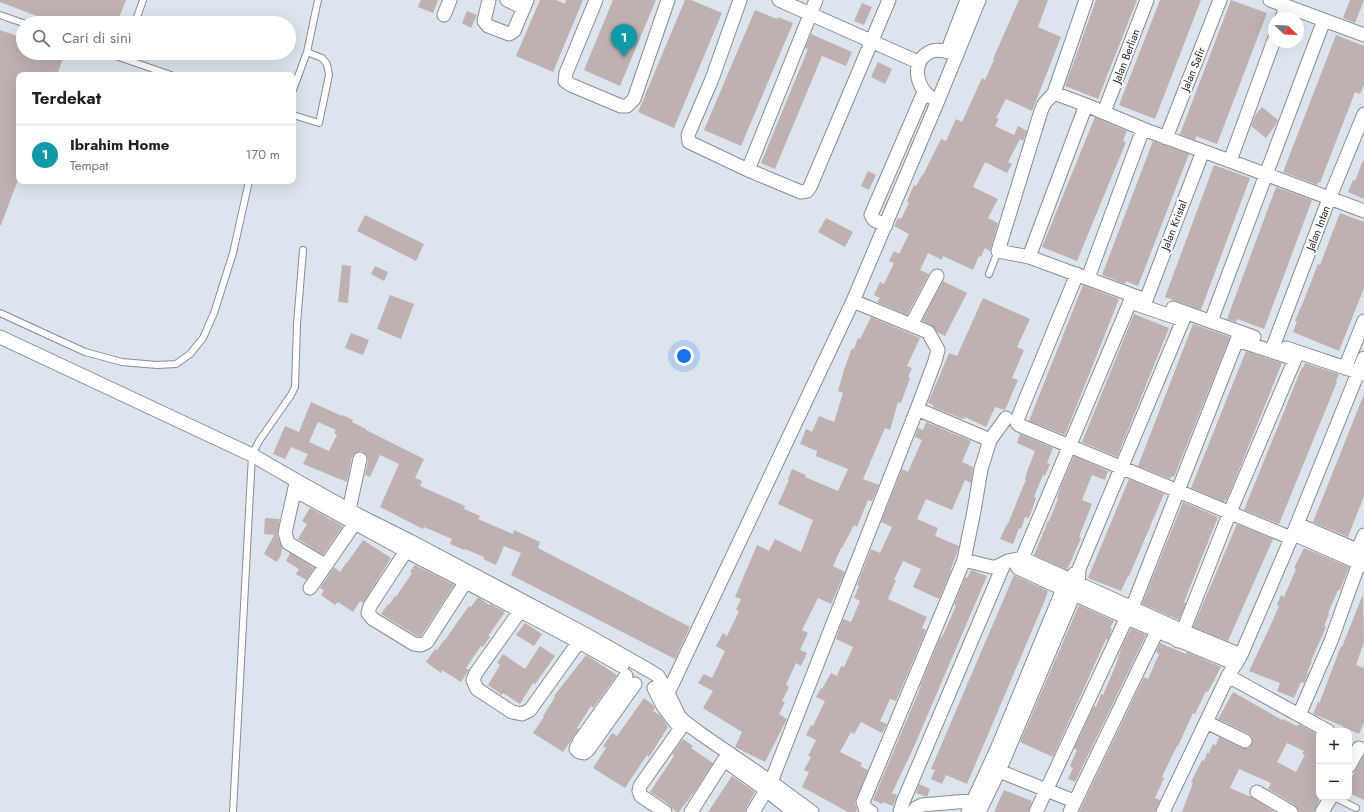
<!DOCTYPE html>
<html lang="id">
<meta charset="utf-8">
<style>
body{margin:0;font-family:Jost,sans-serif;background:#f6f6f6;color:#202124}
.controls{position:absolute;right:12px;bottom:12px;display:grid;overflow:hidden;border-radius:8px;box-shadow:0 4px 16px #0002}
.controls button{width:36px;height:36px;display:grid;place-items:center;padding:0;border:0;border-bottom:1px solid #e0e0e0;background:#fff;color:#202124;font:20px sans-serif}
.compass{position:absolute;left:1268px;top:12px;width:36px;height:36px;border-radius:50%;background:#fff;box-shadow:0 4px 16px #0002;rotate:113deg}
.you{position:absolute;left:684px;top:356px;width:14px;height:14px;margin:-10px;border:3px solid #fff;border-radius:50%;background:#1a73e8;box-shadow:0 0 0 6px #1a73e833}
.badge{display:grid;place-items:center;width:26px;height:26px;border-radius:50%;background:#93207e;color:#fff;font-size:13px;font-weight:700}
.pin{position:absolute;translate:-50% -33px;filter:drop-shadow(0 1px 2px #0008)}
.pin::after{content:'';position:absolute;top:21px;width:14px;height:12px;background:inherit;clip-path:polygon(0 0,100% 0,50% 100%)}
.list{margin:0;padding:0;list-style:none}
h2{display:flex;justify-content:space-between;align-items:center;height:52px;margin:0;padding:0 16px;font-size:17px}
h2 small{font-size:13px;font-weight:400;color:#757577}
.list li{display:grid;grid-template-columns:26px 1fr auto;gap:12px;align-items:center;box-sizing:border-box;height:60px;padding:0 16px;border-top:1px solid #e0e0e0}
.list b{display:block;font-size:15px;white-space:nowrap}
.list p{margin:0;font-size:13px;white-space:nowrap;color:#757577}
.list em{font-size:13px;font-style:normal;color:#757577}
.icon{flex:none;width:22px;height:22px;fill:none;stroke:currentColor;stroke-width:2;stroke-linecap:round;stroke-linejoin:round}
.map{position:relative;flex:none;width:1364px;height:812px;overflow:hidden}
.search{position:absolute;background:#fff;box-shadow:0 4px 16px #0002;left:16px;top:16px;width:280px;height:44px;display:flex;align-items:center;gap:10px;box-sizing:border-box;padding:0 14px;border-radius:22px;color:#757577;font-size:15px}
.panel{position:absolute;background:#fff;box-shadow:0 4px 16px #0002;left:16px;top:72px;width:280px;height:112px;border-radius:8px}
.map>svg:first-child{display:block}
.building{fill:#beb1b0;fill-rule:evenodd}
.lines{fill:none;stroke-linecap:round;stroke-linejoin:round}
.lane-casing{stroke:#858d95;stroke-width:8}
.street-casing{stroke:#858d95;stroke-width:15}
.lane{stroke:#fff;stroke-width:6}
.street{stroke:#fff;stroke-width:13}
.labels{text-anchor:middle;stroke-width:4;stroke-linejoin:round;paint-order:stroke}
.street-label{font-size:11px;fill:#181b1e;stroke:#fff}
</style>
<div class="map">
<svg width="1364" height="812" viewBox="0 0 1364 812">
<rect width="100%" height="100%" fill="#dce5ed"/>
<!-- building -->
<path class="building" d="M0,0h126l-9,23h-62l-55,-21z
M421,0h17l-5,13 -15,-6z
M540,0h16l9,4 1,-4h17l-30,72 -37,-16z
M613,0h43l-36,86 -36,-16z
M685,0h6l31,13 -48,115 -36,-16z
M1019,0h29l-10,27 23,10 -29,74 -26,-12 -10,19 3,1 -4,7 19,9 4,-9 9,5 -4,10 -3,-2 -12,23 4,2 -5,9 -22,-11 -12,25 25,12 -10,19 10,5 -8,28 -5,-3 -4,9 -2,-1 -6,14 -30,-14 -1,4 -14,-7 -8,17 9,4 -22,41 -30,-13 3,-4 -6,-3 6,-13 4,2 10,-21 -5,-2 5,-10 5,3 10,-20 -15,-8 4,-8 3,1 8,-16 -2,-2 7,-16 2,1 6,-11h1l18,-36 5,2 10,-22 6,3 20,-44 3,2 9,-20 -1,-1z
M1096,0h41l-39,99 -33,-13z
M1160,0h41l-46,119 -36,-14z
M1231,0l36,13 -50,131 -21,-8 -1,4 -15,-6z
M1350,0h14l-9,23 -12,-5z
M862,3l10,4 -8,18 -10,-4z
M755,10l22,9 1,-2 15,6 -52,123 -37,-16z
M467,11l10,4 -6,13 -9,-5z
M0,30l23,8v15h42l-8,22h-38v102l-18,48h-1z
M811,34l41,18 -6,14 -24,-10 -47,113 -14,-6 47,-114 -3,-1z
M1336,35l28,11v39l-4,9 -5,-2 -35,91 -2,-1 -1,3 -34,-13z
M878,62l14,7 -7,15 -14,-7z
M1262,107l16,13 -3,6 -9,12 -15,-12 5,-12z
M1095,117l32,14 -4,10 3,1 -49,119 -35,-14z
M1153,141l36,13 -51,132 -12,-5 -1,3 -23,-9z
M1363,160l1,1v38l-16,-7 5,-12 2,1z
M1214,165l36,13 -49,132 -36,-13z
M868,171l8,4 -7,15 -8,-4z
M1276,187l36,13 -48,129 -27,-10 -1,3 -9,-3z
M1340,213l24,9v66l-25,63 -46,-19 4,-10 -2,-1 11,-26 12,-31 2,1z
M365,215l59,29 -8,17 -59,-30z
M826,218l27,14 -8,15 -27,-15z
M342,265l9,1 -3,37 -10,-1z
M375,266l13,6 -4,9 -13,-7z
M943,281l24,12 -22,43 -8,-4 -6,-7 -9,-4z
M1083,285l36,14 -54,136 -36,-14z
M390,295l24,9 -13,35 -24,-10z
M983,298l47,21 -13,28 7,3 -12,28 6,2 -13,30 -10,-3 -9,20 -21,-10v2l-3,-1v1l-29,-12v-2l-5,-2 21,-50 8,3z
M1134,314l35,14 -52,129 -35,-15z
M871,317l49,21 -13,28 5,2 -4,9 2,1 -9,25 -3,-1 -8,28 -5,-2 -22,51 16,6 -7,16 -4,-1 -11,27 -3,-2 -12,23h-1l-8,18 12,6 -14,32 -13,-6 -16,32 6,3 -8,17 7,3 -6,13 -5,-3 -10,22 3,2 -7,14 3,1 -6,12 8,5 -22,43 -30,-15 7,-15 -39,-24 10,-17 -15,-8 6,-9 8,4 13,-27 -9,-5 7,-13 4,3 12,-25 -3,-1 5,-11 -6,-2 22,-52 12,6 6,-12 26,13 12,-32 -35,-16 11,-24 -1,-1 4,-10 14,6 -1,2 33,14 10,-22 -32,-13 1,-5 -17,-7 6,-15 6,3 7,-16 15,6 9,-29 -5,-2 6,-21 8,-22 2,1 4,-11 2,1z
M1193,324l37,13 -56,140 -2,-1 -2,3 -32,-13z
M351,333l18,7 -6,15 -18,-7z
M1246,351l36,12 -41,102 -15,36 -1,-1 -1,2 -33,-14z
M1305,363l34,11 -3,7 1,1 -58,142 -35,-14 58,-143 1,1z
M1364,394v102l-16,41 -35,-15z
M311,402l31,14 1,-1 10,5 -1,2 14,7v1l58,29 -9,19 7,3 -2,5 45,20 -1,3 16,7 -2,3 35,15 1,-4 26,12 -2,6 152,79 -15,32 -164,-84 10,-22 -17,-7 -8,19 -13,-6 1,-2 -19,-8 -1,1 -14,-6 2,-5 -28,-12 -1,2 -43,-22 19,-43 -19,-9 -10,22 -5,-2 3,-14 -1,-5 -5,-5 -5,1 -5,5 -5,25 -44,-18 5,-10 -17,-7 -6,12 -12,-5 12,-28 14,6zM318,422l18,8 -2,3 3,2 -8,16 -20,-9z
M926,422l45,19 -9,21 11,5 -2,16 -6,-3 -13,30 -26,-11 -9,20 21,9 -3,8 24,10 -2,7 -7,18h1l-12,28 -26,-12 8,-18 -18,-8 -9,19h2l-8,19 39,18 -5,11 4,2 -30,71 -6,-2 -10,22 7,3 -5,9 -21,-11 -7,12 -3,-2 -11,20 22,11 -2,3 8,4 -12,29 -1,5 2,5 -1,3h-8l-46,-25 7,-15 -5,-2 7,-13 -3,-1 8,-16 -10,-5 5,-10 2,1 12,-25 -9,-4 5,-9 1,1 9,-16 6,3 4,-10 3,1 9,-20 -17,-8 7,-20 8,3 9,-21 -6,-3 5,-12 -2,-1 14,-36 9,4 12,-26 -11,-5 21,-53 6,3 14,-32 -7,-3 3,-9 5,2z
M1020,434l33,14 -6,15 3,1 -5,12 -2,-1 -9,22 2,1 -7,20 -4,-1 -4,12 -2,-1 -6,16 -13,-5 7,-15h1l14,-35 4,-9 -1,-1 3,-10 7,-18 -18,-8z
M1074,456l34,15 -3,9 -13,-5 -10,25 10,4 -13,33 2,1 -14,32 -33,-15 14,-34h1l9,-22 -1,-1 4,-12z
M1129,479l35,15 -35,82h-1l-7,15 -33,-13z
M1183,502l35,15 -34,85 2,1 -7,17 -37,-16z
M310,508l33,18 -20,29 -25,-16 9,-15 -5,-3z
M265,518l15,1 -3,16 5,12 -1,8 -4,7 -13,-8 10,-19 -10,-1z
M1237,524l36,15 -45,102 -35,-14z
M363,540l28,18 -28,45 -3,-2 -7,11 -15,-10 -3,3 -14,-10 3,-5 -4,-2 14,-21 6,5 6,-9h1z
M1304,548l45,19 -9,23h-2l-10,23 1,1 -5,12 2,1 -15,34h1l-5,12 1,1 -4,9 -3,-1 -7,16 -17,-7 3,-8 -31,-12 19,-40 11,-25 -2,-1 4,-10 3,2 12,-28 -2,-1z
M290,553l24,15 -8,12 -10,-6 3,-5 -13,-8z
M415,565l39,20 -33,51 -1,1 -3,-1 -36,-22 7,-10 1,1 6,-9 1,1 16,-24 -2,-1z
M971,570l16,6 -74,173 -21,44 5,2 -4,11 -10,-4 -1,2 -9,-4 48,-114h-1l21,-50 1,1 14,-31 -2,-1 11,-27h2z
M1014,575l34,16 -3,9 -78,184 -21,-9 -4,9 -11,-5 4,-9 -4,-1z
M1363,594l1,48 -8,23 8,3v55l-5,11 -16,-7v-1l-30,-12 6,-14v4l22,-58 1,1z
M478,597l11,8 1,-1 15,8 -17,24 2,1 -7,10 -2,-1 -15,22 3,2 -8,12 -19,-12 -1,3 -15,-11 9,-13 2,1 7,-10h1l16,-23 8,-11 2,1z
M1079,605l35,16 -4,7 2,1 -4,11 -2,-1 -53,118 -33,-15z
M525,623l17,11 -8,12 -18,-11z
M1131,628l15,7 -71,147 -7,-3 5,-11 -3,-2 7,-16 -3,-1 20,-43 2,1 5,-13 2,1 12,-28 7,-21z
M1160,643l26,11 1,-2 34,15 -13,25 -2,-1 -11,23 -2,-1 -15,33h-1l-6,12 -9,19 2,1 -9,20 5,2 -5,12h-76l65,-135 4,2 11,-25 -3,-2z
M540,646l15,10 -20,28 -2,-1 -13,21 -17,-11 -1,2 -14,-10 12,-20 -3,-2 6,-9 22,15z
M586,655l31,20 -24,33 -2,-2 -14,22 2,1 -16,23 -30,-19 11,-16 -1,-1 12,-19 -1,-1z
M1233,692l49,28 1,-1 14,7 2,-2 20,11v66l-5,11h-15l-4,-7 -27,-16 3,-6 -32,-14 -9,19 21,9 24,15h-93l11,-29 -2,-1 11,-22 2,1 3,-8h2l4,-9 3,1 3,-8 23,11h7l3,-4v-7l-3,-3 -31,-15zM1287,743l17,8 -2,3 3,1 -9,17 -19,-10z
M644,698l9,7 2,3 -2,3 8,5 7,11 -19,30 -2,-2 -22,33 -32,-20 13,-20 -3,-2 9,-13 5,3z
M683,739l10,7 -2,2 22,15 -18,28 -16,21h-3l-9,-9 -17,-11 24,-36 -2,-2z
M1364,755v45l-15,-7v-11z
M732,776l23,16 -9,16 -1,4h-37z
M919,784l11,5 -3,8 -11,-4z
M1004,790l28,11 -4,11h-34z"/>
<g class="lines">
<!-- lane casing -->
<g class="lane-casing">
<path id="lane" d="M0,15l23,8
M135,23l8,-23
M107,53l64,22
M293,90l14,-38 11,-52
M293,115l26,8 10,-48 -2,-11 -5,-6 -15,-6
M989,274l9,-23
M0,313l85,39 37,10 35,3 19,-1 14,-10 13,-16 11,-25 19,-60 16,-72
M1334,797l22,11
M233,812l19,-357 7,-14 32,-46 4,-8 2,-63 6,-74"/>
</g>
<!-- street casing -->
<g class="street-casing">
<path id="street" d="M489,0l-5,21 4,5 21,8 5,-3 13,-31
M507,0l17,8
M596,0l-30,73 -1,8 6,4 50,21h6l7,-7 34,-99
M740,0l-28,79 -24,56 1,7 59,28 53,22 6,-1 3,-4 79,-187
M779,0l139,62
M1270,0l94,35
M444,15l6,-15
M1282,18l4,-12
M1274,40l-44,121 134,50
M947,52l20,-52
M1054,93l32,12 57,24 87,32
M930,97c-15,-12 -19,-38 2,-46 8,-2 18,1 25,4
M1086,105l-57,152 114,42
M1104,112l43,-112
M1166,138l54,-138
M748,170l68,-170
M886,225l-12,-5 -3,-5 53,-123
M1029,257l-31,-6 43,-140 3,-7 10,-11 32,-93
M1077,274l-60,146v3l2,2 272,113
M1088,278l55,-149
M1146,300l57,-149
M1173,308l81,29
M1211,321l113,-301
M911,325l26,-49
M0,337l252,118 45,26 63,35 52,26 173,92 65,37 8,5 10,17 185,-392 84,-198 42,-103
M1274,344l55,-145 35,-85
M1286,348l78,26
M1345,368l19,-47
M917,409l73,31
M296,483l-11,50 3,10 37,22
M296,491l110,60 60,31 113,60 43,24
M349,510l11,-51
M1297,524l67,29
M1293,534l71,31
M406,551l-36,55 -2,7 5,6 41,25 7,1 6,-3 43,-67
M964,560l28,7h4l12,-6 14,-3 161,73 58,24
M1014,561l4,7c72,34 144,66 218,96
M310,588l49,-71
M520,611l-44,62 -3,7 4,9 35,23 10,2 8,-4 53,-74
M626,676l-47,66 -3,7 3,3 5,1 4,-3 47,-66
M1228,676l100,55
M654,688l9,18 12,16
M668,693l11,23 6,6 16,12 70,48 41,30
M1299,715l32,-74 28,-78 -1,-13 6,-15
M1206,722l39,19
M1349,766l10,-18
M999,771l75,30
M1257,792l34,20
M665,812l-24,-16 -2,-5 1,-5 45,-64
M691,812l33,-52 42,30 28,22
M753,812l18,-30 146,-373 18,-48 3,-11 -10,-18 -75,-31
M871,812l-6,-4 -2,-6 101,-242 10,-49 7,-42 9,-29 16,-22
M900,812l3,-10 101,-238
M913,812l3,-4 6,-3 58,-5
M968,812l29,-63 66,-160 11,-15
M979,812l20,-41 75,-177 4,-10 1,-15 104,-249 -53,-18 -112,266
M1036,812l91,-195 5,-9 105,-268 58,19 -65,153 -47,119 -5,10
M1070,812l91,-189
M1163,812l65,-136 13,-21 52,-121 71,-176
M1322,812l9,-15"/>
</g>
<!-- lane -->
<use href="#lane" class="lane"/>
<!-- street -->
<use href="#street" class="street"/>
</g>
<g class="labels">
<!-- street labels -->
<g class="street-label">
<text transform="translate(1126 56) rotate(-69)" y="4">Jalan Berlian</text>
<text transform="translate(1193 69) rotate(-68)" y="4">Jalan Safir</text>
<text transform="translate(1174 225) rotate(-69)" y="4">Jalan Kristal</text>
<text transform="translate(1318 228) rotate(-69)" y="4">Jalan Intan</text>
</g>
</g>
</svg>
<div class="controls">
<button>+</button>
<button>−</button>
</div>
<svg class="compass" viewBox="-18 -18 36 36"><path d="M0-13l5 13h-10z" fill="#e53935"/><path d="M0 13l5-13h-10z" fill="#757577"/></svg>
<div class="you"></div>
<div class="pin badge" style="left:624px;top:57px;background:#0f9aa8">1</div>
<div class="search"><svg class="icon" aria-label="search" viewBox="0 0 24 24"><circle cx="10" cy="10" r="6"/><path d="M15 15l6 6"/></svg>Cari di sini</div>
<section class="panel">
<h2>Terdekat<small></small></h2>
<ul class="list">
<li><span class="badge" style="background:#0f9aa8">1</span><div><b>Ibrahim Home</b><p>Tempat</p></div><em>170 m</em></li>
</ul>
</section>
</div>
